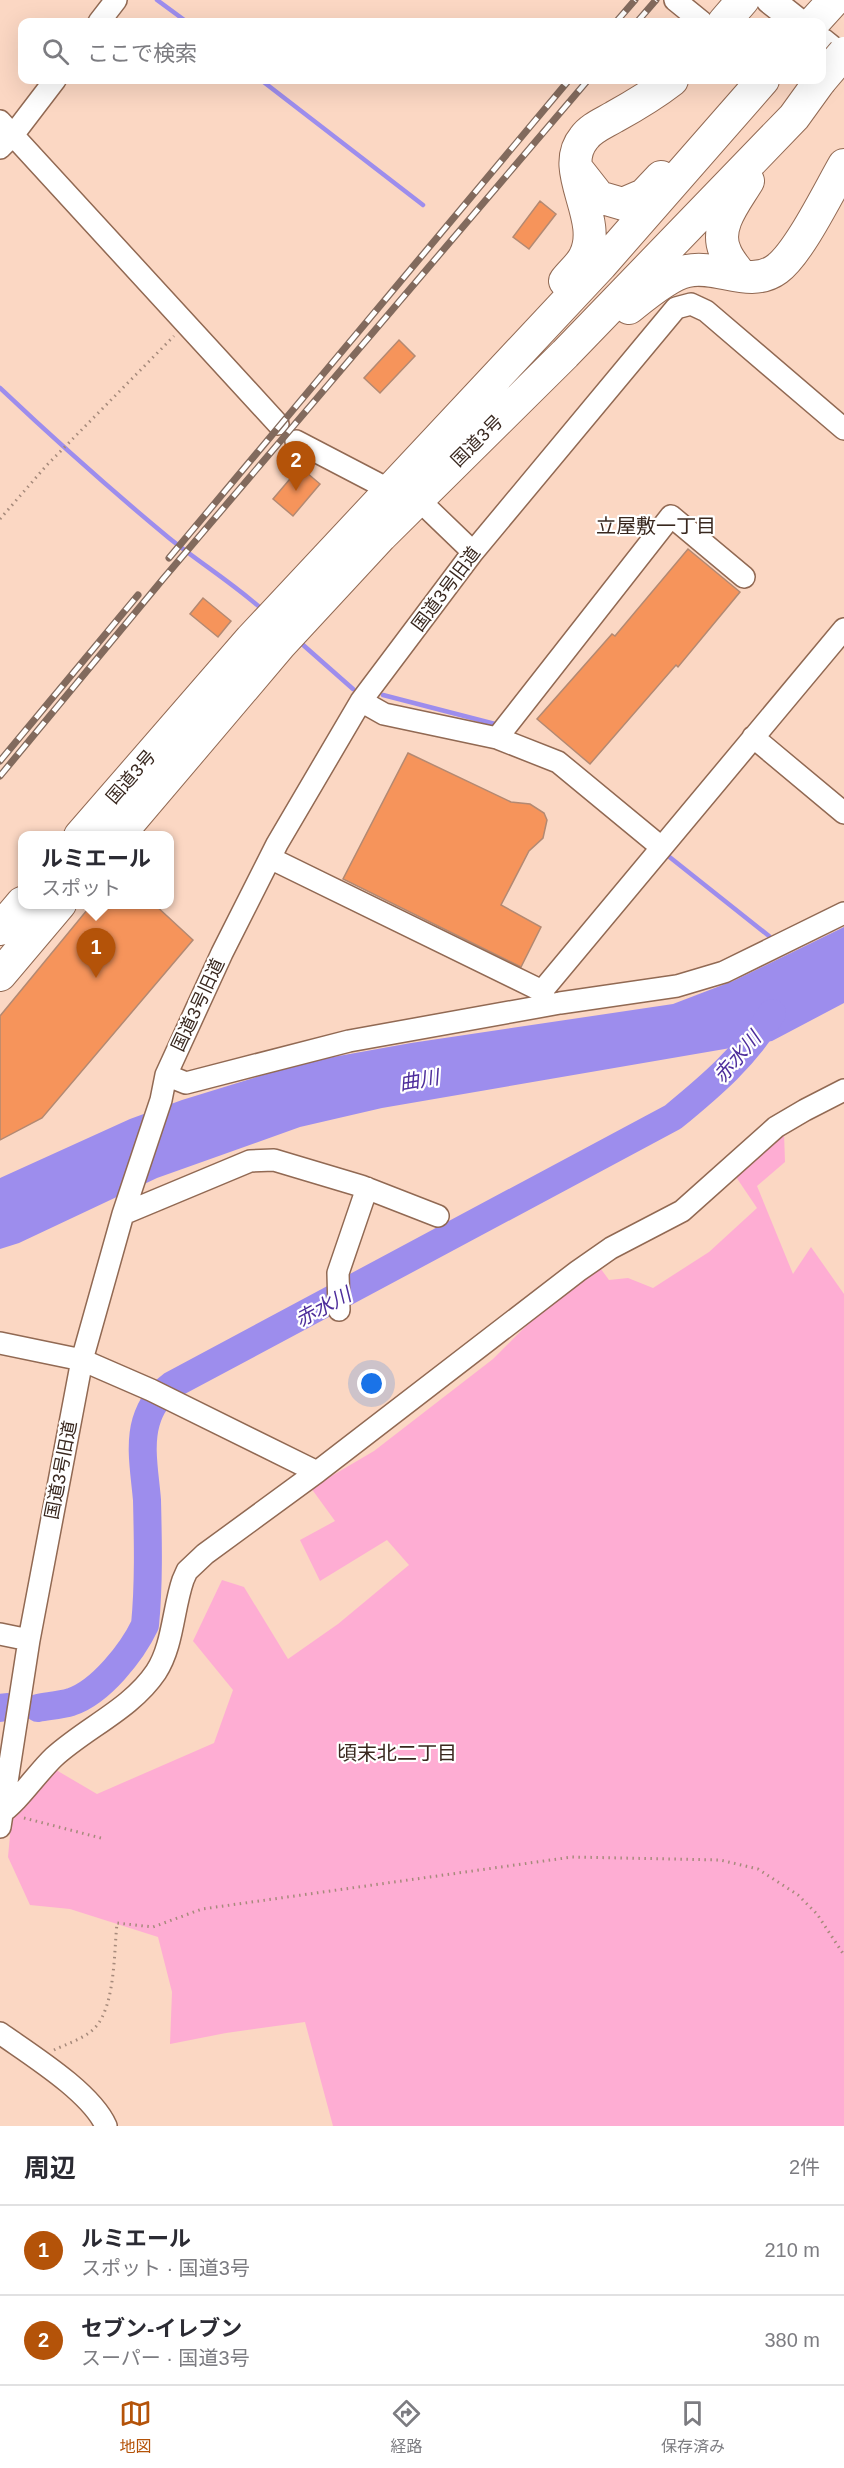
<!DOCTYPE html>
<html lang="ja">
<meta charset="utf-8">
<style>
body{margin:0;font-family:Arial,"Noto Sans JP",sans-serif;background:#f7f7f7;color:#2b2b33}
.you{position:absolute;left:372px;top:1384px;width:21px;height:21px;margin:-15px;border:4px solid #fff;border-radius:50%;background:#1a73e8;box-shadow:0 0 0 9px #1a73e833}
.badge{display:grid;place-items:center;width:39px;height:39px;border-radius:50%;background:#b45309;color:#fff;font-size:20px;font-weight:700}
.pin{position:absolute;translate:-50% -50px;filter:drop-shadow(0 2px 3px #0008)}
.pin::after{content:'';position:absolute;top:32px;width:21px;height:18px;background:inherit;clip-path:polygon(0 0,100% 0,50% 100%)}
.popup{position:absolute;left:18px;top:831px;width:156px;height:78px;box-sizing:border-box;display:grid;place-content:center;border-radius:12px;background:#fff;filter:drop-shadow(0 2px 4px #0005);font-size:20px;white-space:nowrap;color:#7c7c81}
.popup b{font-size:22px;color:#2b2b33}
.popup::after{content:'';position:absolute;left:50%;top:100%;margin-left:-12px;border:12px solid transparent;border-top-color:#fff}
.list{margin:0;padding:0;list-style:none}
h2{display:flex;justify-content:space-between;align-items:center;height:78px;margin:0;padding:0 24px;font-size:26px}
h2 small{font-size:20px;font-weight:400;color:#7c7c81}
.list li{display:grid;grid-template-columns:39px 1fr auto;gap:18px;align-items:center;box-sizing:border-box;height:90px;padding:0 24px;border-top:2px solid #e1e1e2}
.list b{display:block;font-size:22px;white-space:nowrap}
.list p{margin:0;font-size:20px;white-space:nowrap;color:#7c7c81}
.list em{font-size:20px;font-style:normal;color:#7c7c81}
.icon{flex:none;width:33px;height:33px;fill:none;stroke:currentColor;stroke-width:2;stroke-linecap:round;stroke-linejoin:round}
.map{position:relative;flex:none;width:844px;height:2126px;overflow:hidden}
.search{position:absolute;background:#fff;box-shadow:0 6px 24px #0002;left:18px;right:18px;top:18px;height:66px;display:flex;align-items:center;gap:15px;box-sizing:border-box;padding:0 21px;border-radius:12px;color:#7c7c81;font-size:22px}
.sheet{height:258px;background:#fff}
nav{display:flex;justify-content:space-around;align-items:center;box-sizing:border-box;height:84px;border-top:2px solid #e1e1e2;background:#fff;font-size:16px;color:#7c7c81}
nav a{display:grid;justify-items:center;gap:3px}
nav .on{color:#b45309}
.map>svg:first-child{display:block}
.green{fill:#feadd3}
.water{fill:#9d8ded}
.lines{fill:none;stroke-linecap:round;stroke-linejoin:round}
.stream{stroke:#9d8ded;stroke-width:4.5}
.river{stroke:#9d8ded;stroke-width:28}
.building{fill:#f6945b;stroke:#b38972;stroke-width:1.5}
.minor-casing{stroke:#916953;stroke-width:24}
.major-casing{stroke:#916953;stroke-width:30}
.highway-casing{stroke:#916953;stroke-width:34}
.path{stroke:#a68a7b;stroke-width:3;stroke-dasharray:1.5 4.5;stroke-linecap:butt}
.minor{stroke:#fff;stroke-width:21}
.major{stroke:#fff;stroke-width:27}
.highway{stroke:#fff;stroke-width:32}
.rail-casing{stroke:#826a5d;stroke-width:7}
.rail{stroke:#fff;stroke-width:4.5;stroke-dasharray:14;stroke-linecap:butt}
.highway-bridge-casing{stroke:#916953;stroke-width:34;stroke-linecap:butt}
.highway-bridge{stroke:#fff;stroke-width:32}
.labels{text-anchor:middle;stroke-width:4.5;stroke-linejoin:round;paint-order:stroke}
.street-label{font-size:18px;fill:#39281f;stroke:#fff}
.neighbourhood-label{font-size:20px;fill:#39281f;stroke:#fff}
.water-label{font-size:20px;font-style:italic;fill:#4d2d9b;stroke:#fff}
</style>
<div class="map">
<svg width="844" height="2126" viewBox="0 0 844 2126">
<rect width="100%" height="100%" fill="#fbd7c3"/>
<!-- green -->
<path class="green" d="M784,1133l1,29 -28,24 36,88 18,-27 33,47v832h-511l-28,-104 -79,11 -56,11 2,-52 -14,-55 -88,-28 -40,-4 -22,-48 4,-44 39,-46 46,27 117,-51 19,-53 -40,-49 29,-61 22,7 44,72 50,-35 71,-59 -22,-25 -67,41 -20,-41 35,-19 -24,-33 63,-37 119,-92 58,-58 47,-36 11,15 19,-2 25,10 56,-36 48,-44 -23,-34z"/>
<!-- water -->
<path class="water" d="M844,927v76l-72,38 -390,67 -82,19 -143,51 -138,65 -19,6v-71l130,-59 52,-19 123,-38 106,-19 262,-39 60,-23z"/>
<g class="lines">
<!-- stream -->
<path class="stream" d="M157,0l30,22
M261,80l162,125
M0,388c55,52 111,102 169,150 31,25 65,46 95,73
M302,644l51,45
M383,695l116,30
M667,855l102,81 4,7"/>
<!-- river -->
<path class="river" d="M0,1708l7,-1
M38,1708c11,-2 23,-3 33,-6 30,-10 61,-50 74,-77 4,-41 3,-84 2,-125 -2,-25 -8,-54 -1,-78 5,-17 13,-27 26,-37l501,-268c39,-32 72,-60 99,-104"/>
</g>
<!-- building -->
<path class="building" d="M540,201l16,13 -27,35 -16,-12z
M399,340l16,16 -35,37 -16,-15z
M300,467l20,17 -27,32 -20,-17z
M688,549l52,43 -62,75 -2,-2 -86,99 -53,-45 75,-85 3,2z
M203,598l28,23 -13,16 -28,-23z
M408,753l103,49 19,2 14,9 3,7 -4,18 -14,13 -28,54 40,22 -20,40 -178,-88z
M92,904h62l39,36 -151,178 -42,22v-124z"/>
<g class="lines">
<!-- minor casing -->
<g class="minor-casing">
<path id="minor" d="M675,0l27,22
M99,22l17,-22
M0,121l278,303
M0,148l13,-13 42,-55
M296,441l94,49 29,10 54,52
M361,701l23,13 113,24 61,24 103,85
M753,737l91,76
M497,738l174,-222 73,61
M270,858l272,133 302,-362
M166,1075l20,8 163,-42 211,-38 117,-17 47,-14 120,-59
M123,1214l127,-53 24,-1 87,26 77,30
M339,1310l-1,-37 29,-85
M0,1343l82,17 69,30 166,82
M0,1634l29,6
M1,1813c16,-10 37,-41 53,-56 33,-30 77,-48 102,-85 17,-26 17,-63 27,-92l4,-9 18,-17 112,-82 261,-201 33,-23 71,-37 94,-84 29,-17 39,-20
M0,1827l29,-187 53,-280 41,-146 38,-114 5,-25 56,-122 55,-109 84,-143 112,-149 203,-244 15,-4 15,7 138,118
M0,2033c31,22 91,59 106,93"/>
</g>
<!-- major casing -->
<g class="major-casing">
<path id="major" d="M770,0l28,22
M822,42l22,18"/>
</g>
<!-- highway casing -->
<g class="highway-casing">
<path id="highway" d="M724,22l19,-22
M814,22l20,-22
M577,169l22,28 24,7 21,-9 17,-18
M741,276c-5,-8 -13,-16 -16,-25 -11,-24 11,-50 23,-70
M565,281c6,-8 16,-16 20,-25 19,-38 -28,-86 -1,-118 7,-10 20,-15 30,-21 20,-11 40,-23 58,-37
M629,308c15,-12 39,-33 58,-37 30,-7 63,18 90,-2 22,-16 52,-78 67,-104
M80,836l171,-197 350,-374 162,-185
M118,836l162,-191 101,-109 184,-182 229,-237 26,-36
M0,929l22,-26
M0,975l60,-71"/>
</g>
<!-- path -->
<path class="path" d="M0,519l46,-53 128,-130
M24,1818l77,20
M54,2050c14,-7 34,-12 44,-26 17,-24 16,-71 19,-101l36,4 49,-18 370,-52 148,3 38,9 40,26 19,19 27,41"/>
<!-- minor -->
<use href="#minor" class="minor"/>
<!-- major -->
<use href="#major" class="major"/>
<!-- highway -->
<use href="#highway" class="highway"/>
<!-- rail casing -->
<g class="rail-casing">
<path id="rail" d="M616,22l19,-22
M637,22l19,-22
M169,558l400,-478
M0,761l138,-166
M0,776l163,-197 425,-499"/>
</g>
<!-- rail -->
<use href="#rail" class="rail"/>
<!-- highway-bridge casing -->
<g class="highway-bridge-casing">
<path id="highway-bridge" d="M820,81l24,-28"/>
</g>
<!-- highway-bridge -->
<use href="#highway-bridge" class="highway-bridge"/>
</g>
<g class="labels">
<!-- street labels -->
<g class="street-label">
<text transform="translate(477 441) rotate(-45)" y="6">国道3号</text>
<text transform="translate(446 589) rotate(-53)" y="6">国道3号旧道</text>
<text transform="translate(131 777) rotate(-49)" y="6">国道3号</text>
<text transform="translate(198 1005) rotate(-65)" y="6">国道3号旧道</text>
<text transform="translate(61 1470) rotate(-79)" y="6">国道3号旧道</text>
</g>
<!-- neighbourhood labels -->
<g class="neighbourhood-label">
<text x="656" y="533">立屋敷一丁目</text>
<text x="397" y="1760">頃末北二丁目</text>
</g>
<!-- water labels -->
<g class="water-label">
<text transform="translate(737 1057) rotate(-49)" y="7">赤水川</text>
<text transform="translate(419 1080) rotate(-10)" y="7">曲川</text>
<text transform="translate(323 1307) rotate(-28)" y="7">赤水川</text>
</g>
</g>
</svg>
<div class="you"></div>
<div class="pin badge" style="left:96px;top:978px">1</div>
<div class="popup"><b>ルミエール</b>スポット</div>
<div class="pin badge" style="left:296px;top:491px">2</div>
<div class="search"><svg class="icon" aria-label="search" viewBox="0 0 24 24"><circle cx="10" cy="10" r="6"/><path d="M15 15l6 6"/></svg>ここで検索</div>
</div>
<section class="sheet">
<h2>周辺<small>2件</small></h2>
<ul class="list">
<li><span class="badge">1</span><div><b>ルミエール</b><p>スポット · 国道3号</p></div><em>210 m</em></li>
<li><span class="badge">2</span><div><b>セブン-イレブン</b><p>スーパー · 国道3号</p></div><em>380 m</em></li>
</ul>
</section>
<nav>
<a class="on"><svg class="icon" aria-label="map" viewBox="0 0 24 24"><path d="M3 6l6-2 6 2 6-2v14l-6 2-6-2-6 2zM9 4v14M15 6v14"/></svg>地図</a>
<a><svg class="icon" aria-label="directions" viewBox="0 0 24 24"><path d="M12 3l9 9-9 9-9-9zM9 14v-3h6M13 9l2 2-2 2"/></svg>経路</a>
<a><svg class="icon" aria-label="saved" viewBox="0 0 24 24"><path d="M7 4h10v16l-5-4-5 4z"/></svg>保存済み</a>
</nav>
